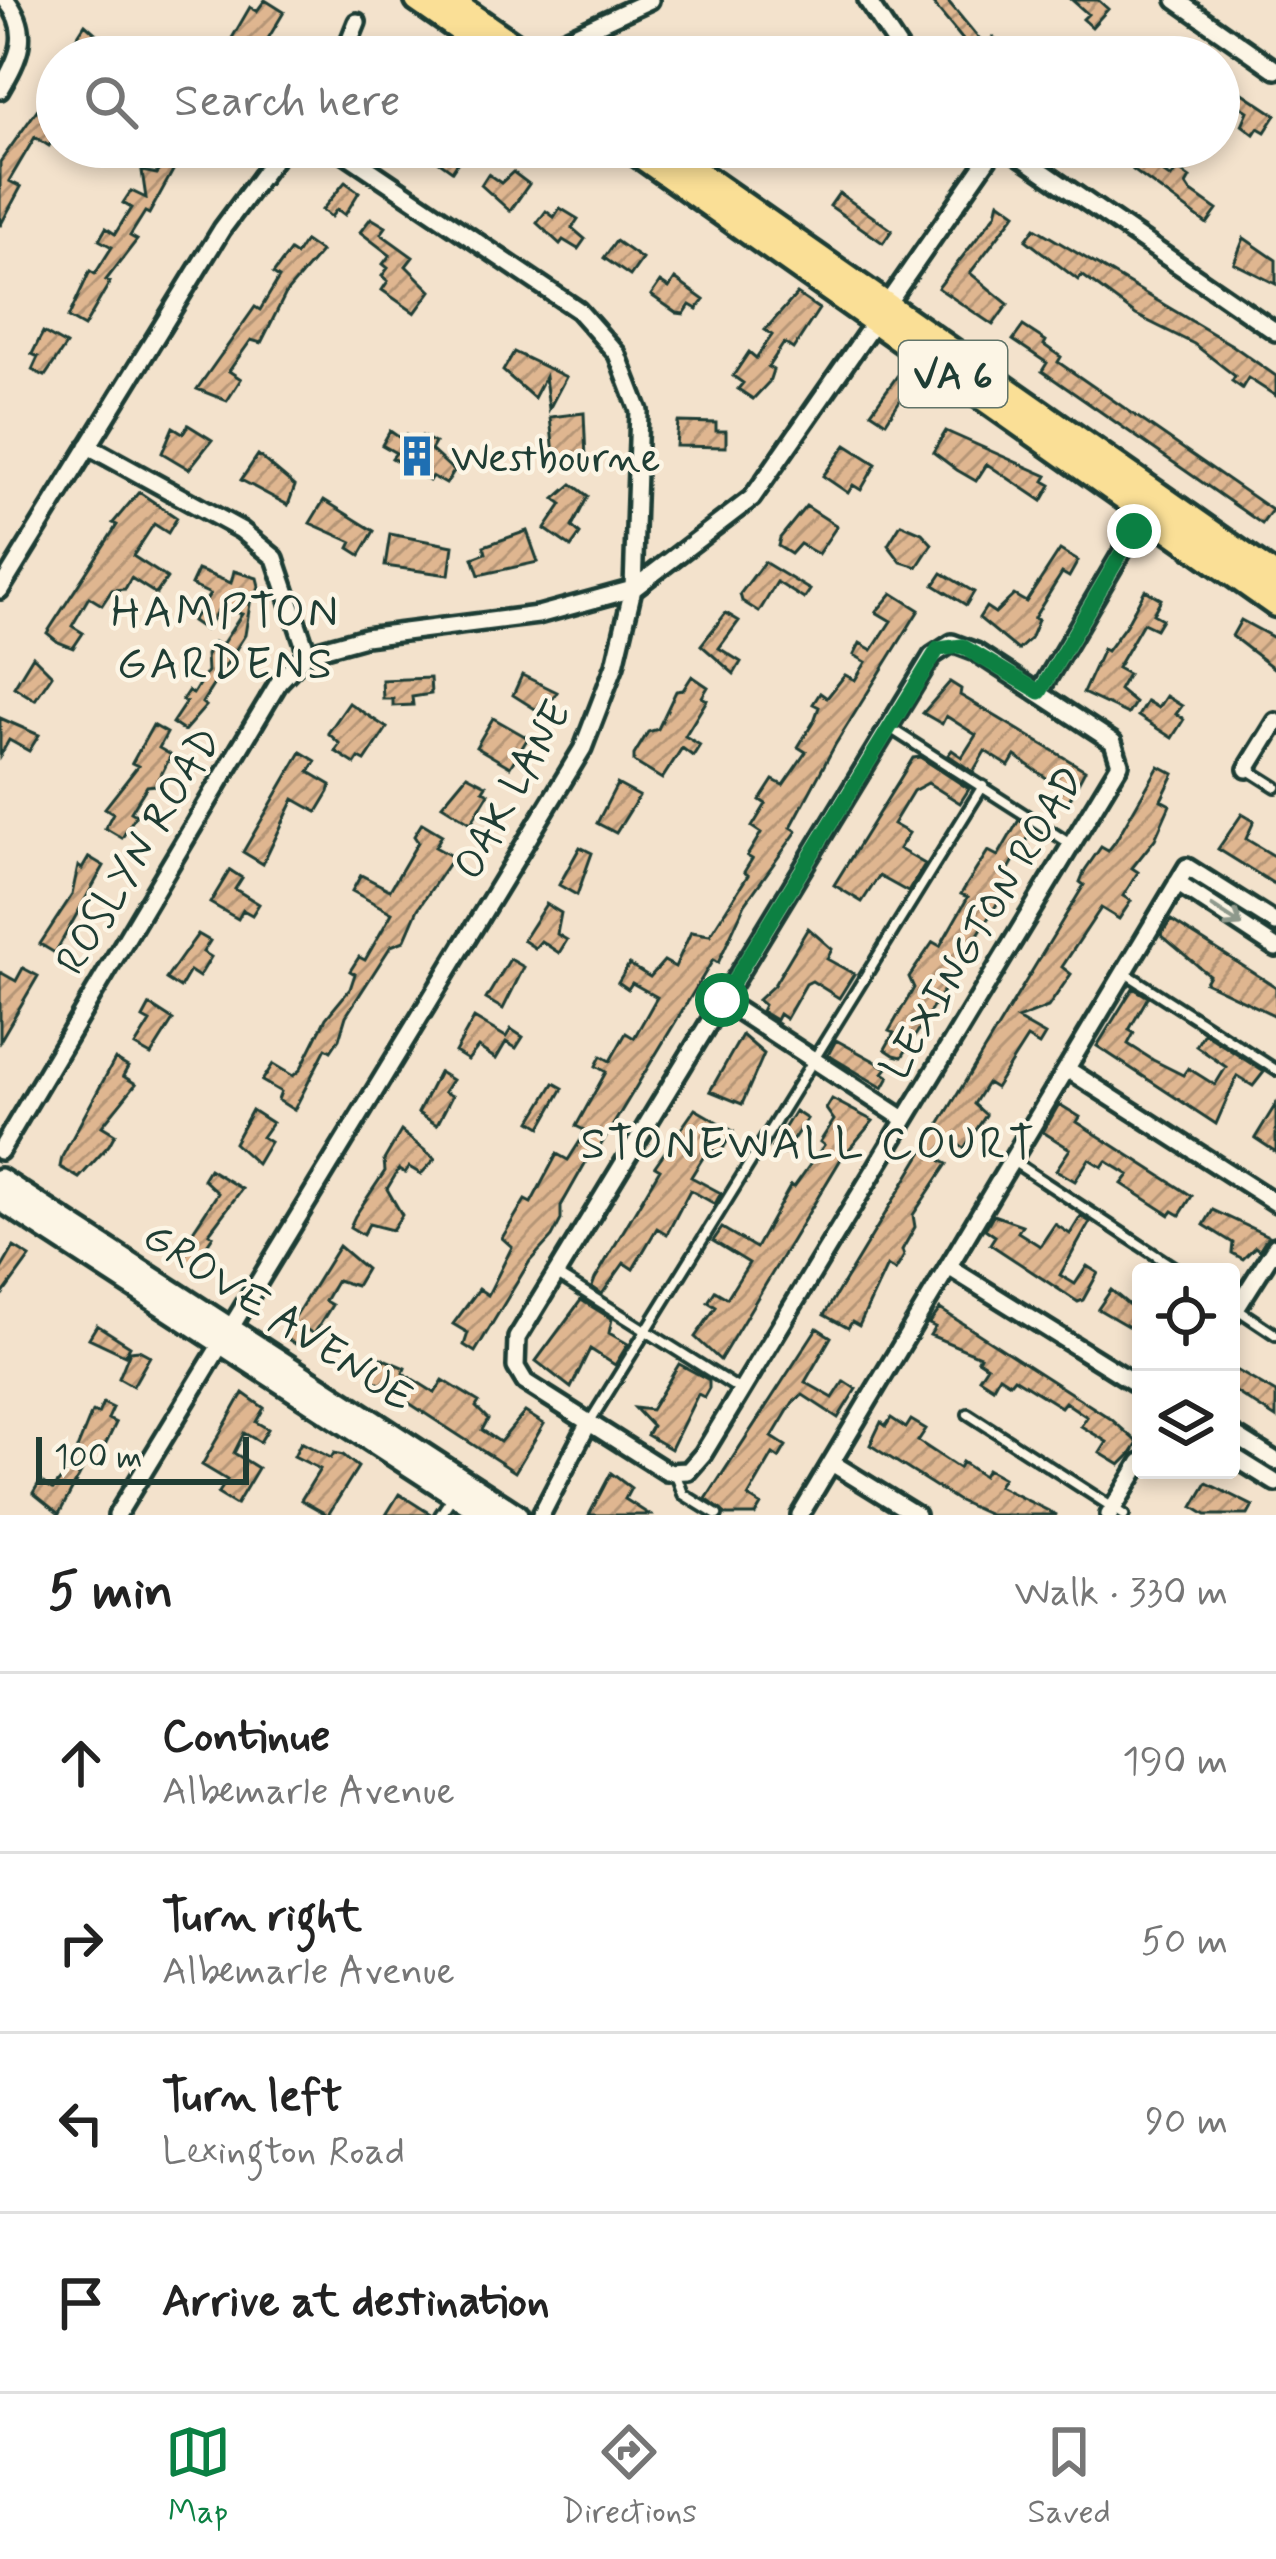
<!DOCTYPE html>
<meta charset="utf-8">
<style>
body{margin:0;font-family:Mynerve,sans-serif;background:#f2f2f2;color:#222}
.controls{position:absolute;right:36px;bottom:36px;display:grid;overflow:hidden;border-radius:12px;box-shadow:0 6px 18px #0003}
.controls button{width:108px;height:108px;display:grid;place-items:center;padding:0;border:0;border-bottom:3px solid #e0e0e0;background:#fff;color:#222;font:60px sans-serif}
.scale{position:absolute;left:36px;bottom:30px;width:213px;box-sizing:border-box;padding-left:12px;border:6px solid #1f3d34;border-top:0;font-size:33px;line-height:42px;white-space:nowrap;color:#1f3d34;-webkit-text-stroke:9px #fcf5e5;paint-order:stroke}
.stop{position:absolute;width:36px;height:36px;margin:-27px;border:9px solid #0b8043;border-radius:50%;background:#fff}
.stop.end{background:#0b8043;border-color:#fff;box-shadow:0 3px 12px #0008}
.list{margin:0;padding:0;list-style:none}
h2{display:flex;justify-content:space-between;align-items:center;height:156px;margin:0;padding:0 48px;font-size:51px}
h2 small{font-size:39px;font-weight:400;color:#767676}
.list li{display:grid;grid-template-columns:78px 1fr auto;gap:36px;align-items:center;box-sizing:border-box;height:180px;padding:0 48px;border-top:3px solid #e0e0e0}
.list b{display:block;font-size:45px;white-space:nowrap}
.list p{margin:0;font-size:39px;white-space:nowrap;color:#767676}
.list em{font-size:39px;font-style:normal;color:#767676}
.icon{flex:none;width:66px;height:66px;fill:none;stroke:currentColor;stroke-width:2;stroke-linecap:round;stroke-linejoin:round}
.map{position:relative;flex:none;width:1276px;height:1515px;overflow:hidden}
.search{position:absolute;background:#fff;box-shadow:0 6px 18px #0003;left:36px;right:36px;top:36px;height:132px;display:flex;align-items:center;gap:30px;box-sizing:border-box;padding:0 42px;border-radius:66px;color:#767676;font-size:45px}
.sheet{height:876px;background:#fff}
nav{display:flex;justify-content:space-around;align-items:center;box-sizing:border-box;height:168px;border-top:3px solid #e0e0e0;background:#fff;font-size:33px;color:#767676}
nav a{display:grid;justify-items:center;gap:6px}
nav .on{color:#0b8043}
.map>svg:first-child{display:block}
.building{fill:url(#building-hatch);stroke:#1f3d34;stroke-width:3}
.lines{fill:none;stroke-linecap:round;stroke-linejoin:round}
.lane-casing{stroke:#1f3d34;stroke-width:16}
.street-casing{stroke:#1f3d34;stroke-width:24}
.secondary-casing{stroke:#1f3d34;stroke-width:30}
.primary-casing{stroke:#1f3d34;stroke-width:33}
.lane{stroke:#fcf5e5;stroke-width:8}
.street{stroke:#fcf5e5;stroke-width:15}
.secondary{stroke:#fcf5e5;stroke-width:21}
.primary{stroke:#fadf96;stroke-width:24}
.oneway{stroke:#8e998c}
.route{stroke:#0b8043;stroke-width:15}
.labels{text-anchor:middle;stroke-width:9;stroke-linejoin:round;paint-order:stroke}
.shield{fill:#fcf5e5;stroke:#617469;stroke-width:3}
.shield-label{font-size:39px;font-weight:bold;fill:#1f3d34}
.poi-label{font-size:42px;fill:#1f3d34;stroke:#fcf5e5;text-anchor:start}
.street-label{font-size:42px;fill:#1f3d34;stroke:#fcf5e5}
.neighbourhood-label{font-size:45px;letter-spacing:3px;fill:#1f3d34;stroke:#fcf5e5}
</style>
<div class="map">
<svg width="1276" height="1515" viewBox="0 0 1276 1515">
<defs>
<pattern id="building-hatch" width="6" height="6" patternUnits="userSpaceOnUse" patternTransform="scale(3)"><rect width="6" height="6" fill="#dfb690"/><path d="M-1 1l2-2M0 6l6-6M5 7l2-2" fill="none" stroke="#b49576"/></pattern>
</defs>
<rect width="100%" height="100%" fill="#f3e2cc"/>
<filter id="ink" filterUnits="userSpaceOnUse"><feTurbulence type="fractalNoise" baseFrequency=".00833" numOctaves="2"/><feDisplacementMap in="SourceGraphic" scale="24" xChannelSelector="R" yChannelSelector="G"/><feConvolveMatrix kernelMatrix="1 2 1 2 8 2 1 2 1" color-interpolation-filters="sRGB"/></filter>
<g filter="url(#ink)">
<!-- building -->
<path class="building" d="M265,0l19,12 -27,45h-36l29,-50 7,4z
M930,0h17l38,46 8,-9 26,20h-42z
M1072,0h26l10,9 -16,18 -9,-8 5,-5z
M85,24l16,14 -2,11 -5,8h-30z
M1219,77l57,38 -11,17 -7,-4 -4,6 -12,-9 6,-14 -20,-13 -9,13z
M37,110l20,23 -8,13 -14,-9 -26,44 12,6 -21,39v-64z
M155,147h31l-37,67 -4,-2 -15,24 7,4 -31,40 4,2 -26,45 -16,-9 22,-47 5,3 17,-27 -13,-7 7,-12 9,6 16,-26 -8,-5 8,-12 15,7 -4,-27 15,3 13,-18z
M433,147h23l8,6 -12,18 -24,-17z
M1142,158l29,20 6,-9 13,9 -4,7 4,6 27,19 -10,14 -74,-54z
M513,172l16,12 -19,27 -29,-26 7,-11 13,9z
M345,182l14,10 -14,23 -8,-6 -6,8 -9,-7z
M839,193l53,37 -9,13 -53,-37z
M999,201l17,12 -46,60 38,31 -15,21 -55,-37 58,-74z
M560,208l18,11 -6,9 13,11 -7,10 -15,-9 -3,4 -23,-21 9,-12 8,6z
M371,218l15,9 -5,7 32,23 -7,9 25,25 -16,22 -33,-23 6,-9 -6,-5 6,-8 -5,-4 7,-9 -30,-23z
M1035,228l197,117 44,31v20l-28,-18 -6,10 -10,-7 3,-5 -41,-32 -58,-29 -54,-40 -4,5 -52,-40z
M1244,238l32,22v24l-42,-21z
M305,241l16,11 -35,41 -25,50 -10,-3 -22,31 12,8 -14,22 -30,-12 58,-82 5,3 19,-32 -6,-4 17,-23 6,4z
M616,241l26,18 -12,17 -26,-18z
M675,279l29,21 -7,9 -7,-4 -6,9 -7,-1 -26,-18 9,-13 9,6z
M797,294l22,15 -26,40 -9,-6 -16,24 5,3 -4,12 -16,17 -15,-10 5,-6 -10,-7 16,-24 7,6 16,-23 -7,-5z
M1023,326l23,15 -2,4 17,12 -3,5 214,148 -10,14 -220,-153 5,-8 -34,-23z
M43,332l23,13 -21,31 -13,-6 6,-13 -6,-3z
M514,352l52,25 -17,32 -4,-32 -11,21 -31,-27z
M897,376l13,9 -24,37 -15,-10z
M584,413l2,46 -31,4 -5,-46z
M678,422l38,1v8h10v16l-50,-1z
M188,425l24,15 -23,29 -27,-16 11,-26 10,6z
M390,431l13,9 3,-5 12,7 4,-6 13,7 -4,7 23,21 -8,13 -14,-8 -3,5 -37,-23 4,-5 -14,-8z
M946,431l101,45 -3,5 7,4 -9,16 -55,-37 -11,17 -19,-11 -24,-18z
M846,445l30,19 -15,26 -8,-5 -5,8 -25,-17z
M258,455l37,31 -7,19 -47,-25z
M572,484l16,12 -16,31 8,7 -9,13 -26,-18 17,-25 -7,-5z
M139,492l38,26 -9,15 -14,-9 -21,32 34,22 -11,16 -25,-16 -6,11 -13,1 -10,15 -13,-8 -17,29 11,7 -10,15 -15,-6 -11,-9 70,-108 -4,-2z
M324,500l50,31 -14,24 -11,-7 3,-6 -42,-19z
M806,506l31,20 -19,28 -18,-10 -9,10 -13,-8 2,-8z
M901,524l21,9 10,11 -15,23 -16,-5 -13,-17z
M527,531l11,31 -59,13 -6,-17 13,-5 -2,-7z
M390,534l63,12 -4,29 -64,-9z
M1060,550l18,11 -9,16 -7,-4 -28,45 4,2 -8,19 -12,11 -39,-32 7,-11 9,6 19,-18 12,7z
M764,562l46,28 -6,9 -27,-17 -18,30 -17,-11 -2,-7z
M198,570l33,13 3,-12 23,7 2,8 -3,14 -5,-2 -6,37 -43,68 4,3 -22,25 -12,-8 14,-21 -4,-2 6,-9 5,3 14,-23 -1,-16 8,-13 7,4 21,-32 -22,-7 -15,23 -13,-9 18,-27 -19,-9z
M942,573l32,19 -8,13 -32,-20z
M1145,590l16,9 -8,15 9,5 -6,10 -13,-6 -26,45 11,6 -9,16 16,13 -7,11 -45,-21 20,-44 4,2 19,-26z
M892,593l27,17 -84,135 -44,82 6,4 -52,73 -27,59 -5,-3 -114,188 -4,-2 -34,60v14l-9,17 -22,24 -55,91 -11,-7 4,-12 -15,-9 26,-35 9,6 24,-48 -10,-9 23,-38 6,3 26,-49 11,6 14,-22 2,-8 -8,-4 30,-54 -10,-6 5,-10 9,5 16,-28 8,5 23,-41 -25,-14 -4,6 -10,-7 11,-18 21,13 14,-16 11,6 16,-35 19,3 38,-60 -4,-3 8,-13 -5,-3 14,-23 -9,-6 14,-23 -6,-4 13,-20 10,5 23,-33 -8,-5 16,-26 5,-14 -6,-3 7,-11 7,5 18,-23 10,5 11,-18 -12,-7 6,-12 12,7 19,-29 -15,-9z
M726,613l13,8 -20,27 22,14 -7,12 -33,-29z
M1241,620l35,19v31l-44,-34z
M33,656l19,19 -17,25 -21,-13z
M522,675l35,17 -14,22 -30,-19z
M692,676l16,11 -6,10 5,3 -22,36 15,9 -7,11 -11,-8 -20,31 -28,-17v-7l14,-23 10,-3 18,-38 7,-1z
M430,678l1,16 -19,3 1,8 -20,1v-7h-10l-1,-19z
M950,682l11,7 -1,6 125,75 -18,34 -13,-7 4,-11 -43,-30 -6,10 -24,-15 -12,21 -25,-17 4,-5 10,7 14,-22 -30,-19 -4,8 -19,-11z
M1166,696l16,10 -6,8 8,5 -12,19 -34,-22 9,-15 11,7z
M349,703l38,25 -22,33 -6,-3 -4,6 -20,-13 5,-7 -12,-11z
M0,718l39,17 -10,16 -20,-11 -9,16z
M493,718l35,20 -18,29 -34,-20z
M153,725l14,8 -8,15 12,7 -15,30 -9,1 -16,26 5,3 -14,23 -17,-10 8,-15 -8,-5 33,-42 -6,-3z
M301,752l15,9 -7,11 22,13 -2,7 -12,20 -23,-13 -31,65 -20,-12z
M920,757l49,32 -9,14 -32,-20 -15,8 -20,33 16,9 -10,16 26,15 -17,28 -29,-16 -17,26 -28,-17 79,-127z
M1159,766l15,8 -13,26 9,5 -15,34 -23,29 6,4 -15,24 8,5 -12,18 -18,-11 -39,59 9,7 -23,33 -31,12 28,16 -6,10 -12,-7 -32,50 -8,-5 -13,21 12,11 -22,33 -13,-7 -11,19 7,4 -34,51 2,12 -13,23 2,6 -9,15 -8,-5 -28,60 -7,-4 -4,6 -24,-13 260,-430 -4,-3 5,-12 16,-23 7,4 7,-9z
M467,775l19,10 -3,5 6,3 -18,30 -29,-18z
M617,784l22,12 -23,37 -19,-10z
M1242,814l12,7 -8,18 30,18v28l-58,-36z
M1019,820l14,10 -8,13 4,3 -8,14 -5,-3 -11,19 6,4 -6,11 -103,166 -8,-2 -9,-6 9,-16 -5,-2 25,-43 -5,-11 24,-35 7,4 28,-49 -7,-3 6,-10 21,-33 10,5z
M422,823l20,12 -7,12 18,10 -35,52 -14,32 -13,5 -45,70 -7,23 -8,12 -5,-3 -32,62 -16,-10 3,-8 -19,-11 11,-17 20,12 7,-6 26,-52 24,-29 5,-15 -5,-3 9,-14 6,3 27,-47 -40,-22 9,-16 29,15 28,-48 -4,-6z
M580,847l12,6 -15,42 -18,-10z
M89,857l15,9 -49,87 -15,-9 32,-49 6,-29 4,3z
M230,870l12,8 -7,11 24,15 -7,11 -9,-5 -5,9 -28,-16z
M546,904l15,9 -4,21 10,6 -8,13 -18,-12 -6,7 -12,-8z
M1171,920l105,67v29l-71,-34 4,-7 -48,-40z
M808,928l24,21 -5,10 27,15 -15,24 -27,-17 -6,3 -20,35 -7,-5 -3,6 -15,-9 3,-6 -6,-5 16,-15z
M198,934l12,7 -7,11 8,5 -12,20 -9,-6 -10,17 -14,-9z
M510,959l14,8 -21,42 -17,-10z
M23,968l15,8 -38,65v-69l16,9z
M1133,988l15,9 -19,33 5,3 -6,11 25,16 30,15 5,-7 27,17 11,-18 -30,-21 8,-13 60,39 -11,14 -16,-10 -21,48 -119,-78z
M150,1005l23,15 -22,35 -16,-9 15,-24 -7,-4z
M474,1018l32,19 5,-8 12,8 -7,11 -10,-6 -10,17 -18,-12 -10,13 -13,-8z
M742,1035l22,19 -22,50 -32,-13z
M836,1040l51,28 -4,5 6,4 -6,11 -55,-33z
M115,1059l13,8 -5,9 13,8 -34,42 13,8 -6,11 -30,33 -19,-11 2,-10z
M439,1072l13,8 -8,12 8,4 -15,29 -19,-12z
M554,1083l9,5 -22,39 -10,-6z
M832,1099l41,22 -32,38 -121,201 -25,-23 21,-30 -8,-5 7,-11 12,7 22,-35 -36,-22 9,-13 34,20 35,-63 3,2 30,-42 -4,-3 14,-22 -8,-11z
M1059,1104l21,13 -3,5 115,74 -12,19 -7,-4 -3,4 -48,-31 7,-9 -23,-14 -4,6 -13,-8 -14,22 -19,-11 14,-21 -27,-17z
M1276,1104v48l-21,-14z
M695,1109l38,22 -13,23 -11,-6 -18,29 30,16 -6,11 -25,-14 -23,44 -10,-6 -24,41 -9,-6 -22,31 -10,-7 3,-8 65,-110 -5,-3z
M252,1110l20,13 -10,14 8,5 -13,22 -23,-21z
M795,1111l12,8 -24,35 -11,-6z
M401,1131l34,28 -14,15 -12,-7 -4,6 -6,-4 -12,20 15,26 -10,15 -23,-6 -6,11 -13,-8 5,-11 30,-45 -1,-11z
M209,1169l33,20 -33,44 4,3 -16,24 -8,4 -10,-12 39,-59 -15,-14z
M1213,1210l55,26 -9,14 -4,-3 -12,12 -11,-6 1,-10 -29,-18z
M993,1215l29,10 -4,7 22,14 15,-22 15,10 11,-18 9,6 -30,53 15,9 12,-18 11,7 -15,27 -5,2 -88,-58 5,-8 -10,-7z
M339,1246l27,23 -10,17 -19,-6 -12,21 7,4 -18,29 -7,-4 -10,15 -14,-9z
M14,1247l16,10 -30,41v-27z
M1111,1290l29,24 -9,14 -33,-19z
M581,1300l31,19 -3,14 19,11 -13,21 -25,-16 -19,39 -35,-27z
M940,1309l171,110 27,24 -7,11 -11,11 -20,-12 7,-11 -26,-16 6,-9 -22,-15 -4,5 -47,-29 -4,5 -11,-7 -6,11 -14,-9 8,-12 -9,-6 2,-4 -50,-21 5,-8 -6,-3z
M97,1325l33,21 -5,9 -36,-17z
M817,1328l14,9 -26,45 28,16 11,-17 12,8 -18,29 -35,-23 -10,7 -21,35 14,9 -7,12 -6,-4 -25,43 13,8 -6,10h-28l-21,-16z
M139,1350l11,6 -17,30 -14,-8 11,-27z
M381,1358l24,10 -2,5 32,20 8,-13 36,22 -3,5 12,12 -6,11 18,12 25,-30 19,12 -29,48 -146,-95z
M679,1364l30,16v8l-5,9 -6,-3 -27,55 -24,-14 5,-9 -17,-18 16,2z
M1231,1367l45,26v25l-45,-29z
M243,1393l21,15 -8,14 12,7 -8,13 -16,-9 -10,20 24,15 -22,37 -18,-11 9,-14 -25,-15z
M103,1403l10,5 -5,11 8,4 -13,27 -8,-4 -36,68 -26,-21 7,-12 13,8 15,-18 24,-59 6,2z
M891,1418l15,10 5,-8 15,9 -8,12 41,27 3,-6 21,14 4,-7 16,9 -5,8 59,29h-67l-33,-15 -87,-55 11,-23 5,4z
M301,1442l30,16 3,-5 9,2 15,12 -30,48 -27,-15 19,-31 -26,-13z
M611,1473l20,15 -6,11 25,16h-61z
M1207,1483l46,23 -5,9h-42l-13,-8z
M399,1494l8,5 25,16h-46z"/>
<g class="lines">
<!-- lane casing -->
<g class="lane-casing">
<path id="lane" d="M890,728l179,115
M1249,770l27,17
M1127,974l149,96
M1014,1162l167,110
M556,1274l184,116
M1237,1309l39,26
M968,1414l156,101
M589,1423l394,-637
M676,1475l7,19 34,21
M440,1515l13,-19"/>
</g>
<!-- street casing -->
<g class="street-casing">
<path id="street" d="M867,0l38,57
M1176,0l100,70
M343,57l14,-35
M544,57l13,-14 93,-43
M0,90c19,-32 32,-58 6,-90
M1007,147l269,185
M88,446l153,84 34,28 32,95 58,-16 173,-22 95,-26 119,-91 244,-351
M0,590l222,-361 61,-82
M952,643l24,9 137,90 7,22 -417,690 -15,17 -21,1 -142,-90 -9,-15 1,-29 415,-682z
M1040,691l108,-183
M1247,769l29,-47
M1177,883l99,65
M722,1000l182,119
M1070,1071l206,132
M0,1151l279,-469 28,-29
M950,1268l191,119
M1231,1317l45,-71
M1231,1433l45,28
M1231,1455l45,28
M832,1463l84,52
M117,1515l466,-767 32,-83 18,-76 6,-178 -22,-57 -39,-44 -242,-163
M541,1515l47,-91
M800,1515l387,-648 89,56
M1109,1515l32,-53"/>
</g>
<!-- secondary casing -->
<g class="secondary-casing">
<path id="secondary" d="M0,1180l516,335
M0,1199l487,316"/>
</g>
<!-- primary casing -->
<g class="primary-casing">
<path id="primary" d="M418,0l82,57
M448,0l82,57
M629,147l647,457
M660,147l616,431"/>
</g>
<!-- lane -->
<use href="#lane" class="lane"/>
<!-- street -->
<use href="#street" class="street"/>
<!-- secondary -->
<use href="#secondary" class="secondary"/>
<!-- primary -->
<use href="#primary" class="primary"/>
</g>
<!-- one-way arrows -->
<defs><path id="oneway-shaft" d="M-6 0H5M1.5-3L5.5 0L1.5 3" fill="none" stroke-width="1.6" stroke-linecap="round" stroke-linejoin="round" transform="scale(3)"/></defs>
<use class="oneway" href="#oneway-shaft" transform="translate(1227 916) rotate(33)"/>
</g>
<g class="lines" filter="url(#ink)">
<!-- route -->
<path class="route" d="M722,1000l216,-351 24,-3 78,46 94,-161"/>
</g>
<!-- icons -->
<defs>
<g id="building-bare" transform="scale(3.24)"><path d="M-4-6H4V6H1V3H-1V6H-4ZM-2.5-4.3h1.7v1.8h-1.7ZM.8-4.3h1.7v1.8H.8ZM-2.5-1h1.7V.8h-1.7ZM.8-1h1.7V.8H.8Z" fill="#1f6fb2" stroke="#fcf5e5" stroke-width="2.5" paint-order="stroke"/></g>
</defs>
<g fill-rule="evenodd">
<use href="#building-bare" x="417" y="456"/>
</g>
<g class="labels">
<!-- shield labels -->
<rect class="shield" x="899" y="341" width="108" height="66" rx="9"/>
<g class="shield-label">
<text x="953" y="388">VA 6</text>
</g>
<!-- poi labels -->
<g class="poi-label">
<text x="451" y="471">Westbourne</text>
</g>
<!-- street labels -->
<g class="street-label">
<text transform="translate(511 789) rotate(-61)" y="15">OAK LANE</text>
<text transform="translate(137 850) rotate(-59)" y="15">ROSLYN ROAD</text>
<text transform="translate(981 922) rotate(-59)" y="15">LEXINGTON ROAD</text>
<text transform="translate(279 1315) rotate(33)" y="15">GROVE AVENUE</text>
</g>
<!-- neighbourhood labels -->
<g class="neighbourhood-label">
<text x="226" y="626">HAMPTON<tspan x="226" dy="52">GARDENS</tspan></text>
<text x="809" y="1158">STONEWALL COURT</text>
</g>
</g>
</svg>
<div class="controls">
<button><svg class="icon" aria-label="locate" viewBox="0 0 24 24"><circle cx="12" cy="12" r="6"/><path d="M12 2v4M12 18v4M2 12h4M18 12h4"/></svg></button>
<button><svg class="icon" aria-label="layers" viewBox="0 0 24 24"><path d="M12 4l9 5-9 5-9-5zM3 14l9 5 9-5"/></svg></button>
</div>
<div class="scale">100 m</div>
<div class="stop" style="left:722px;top:1000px"></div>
<div class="stop end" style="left:1134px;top:531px"></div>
<div class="search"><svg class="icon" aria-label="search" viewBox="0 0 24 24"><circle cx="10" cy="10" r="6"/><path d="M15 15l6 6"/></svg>Search here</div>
</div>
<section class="sheet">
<h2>5 min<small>Walk · 330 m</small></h2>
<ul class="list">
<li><svg class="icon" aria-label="ahead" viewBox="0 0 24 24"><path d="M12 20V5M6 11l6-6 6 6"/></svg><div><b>Continue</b><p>Albemarle Avenue</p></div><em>190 m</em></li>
<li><svg class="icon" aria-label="right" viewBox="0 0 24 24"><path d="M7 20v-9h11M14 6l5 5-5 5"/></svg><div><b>Turn right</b><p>Albemarle Avenue</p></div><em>50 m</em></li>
<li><svg class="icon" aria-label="left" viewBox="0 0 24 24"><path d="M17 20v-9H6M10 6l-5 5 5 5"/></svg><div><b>Turn left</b><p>Lexington Road</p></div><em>90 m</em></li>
<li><svg class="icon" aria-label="arrive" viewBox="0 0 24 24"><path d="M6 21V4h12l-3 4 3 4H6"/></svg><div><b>Arrive at destination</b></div></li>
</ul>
</section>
<nav>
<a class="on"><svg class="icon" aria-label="map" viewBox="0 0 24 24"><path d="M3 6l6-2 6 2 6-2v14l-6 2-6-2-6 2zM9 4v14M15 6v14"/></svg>Map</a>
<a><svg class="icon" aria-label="directions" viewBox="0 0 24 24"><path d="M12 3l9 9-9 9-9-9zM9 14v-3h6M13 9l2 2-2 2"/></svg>Directions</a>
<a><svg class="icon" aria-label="saved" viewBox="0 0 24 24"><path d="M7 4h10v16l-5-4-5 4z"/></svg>Saved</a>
</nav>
